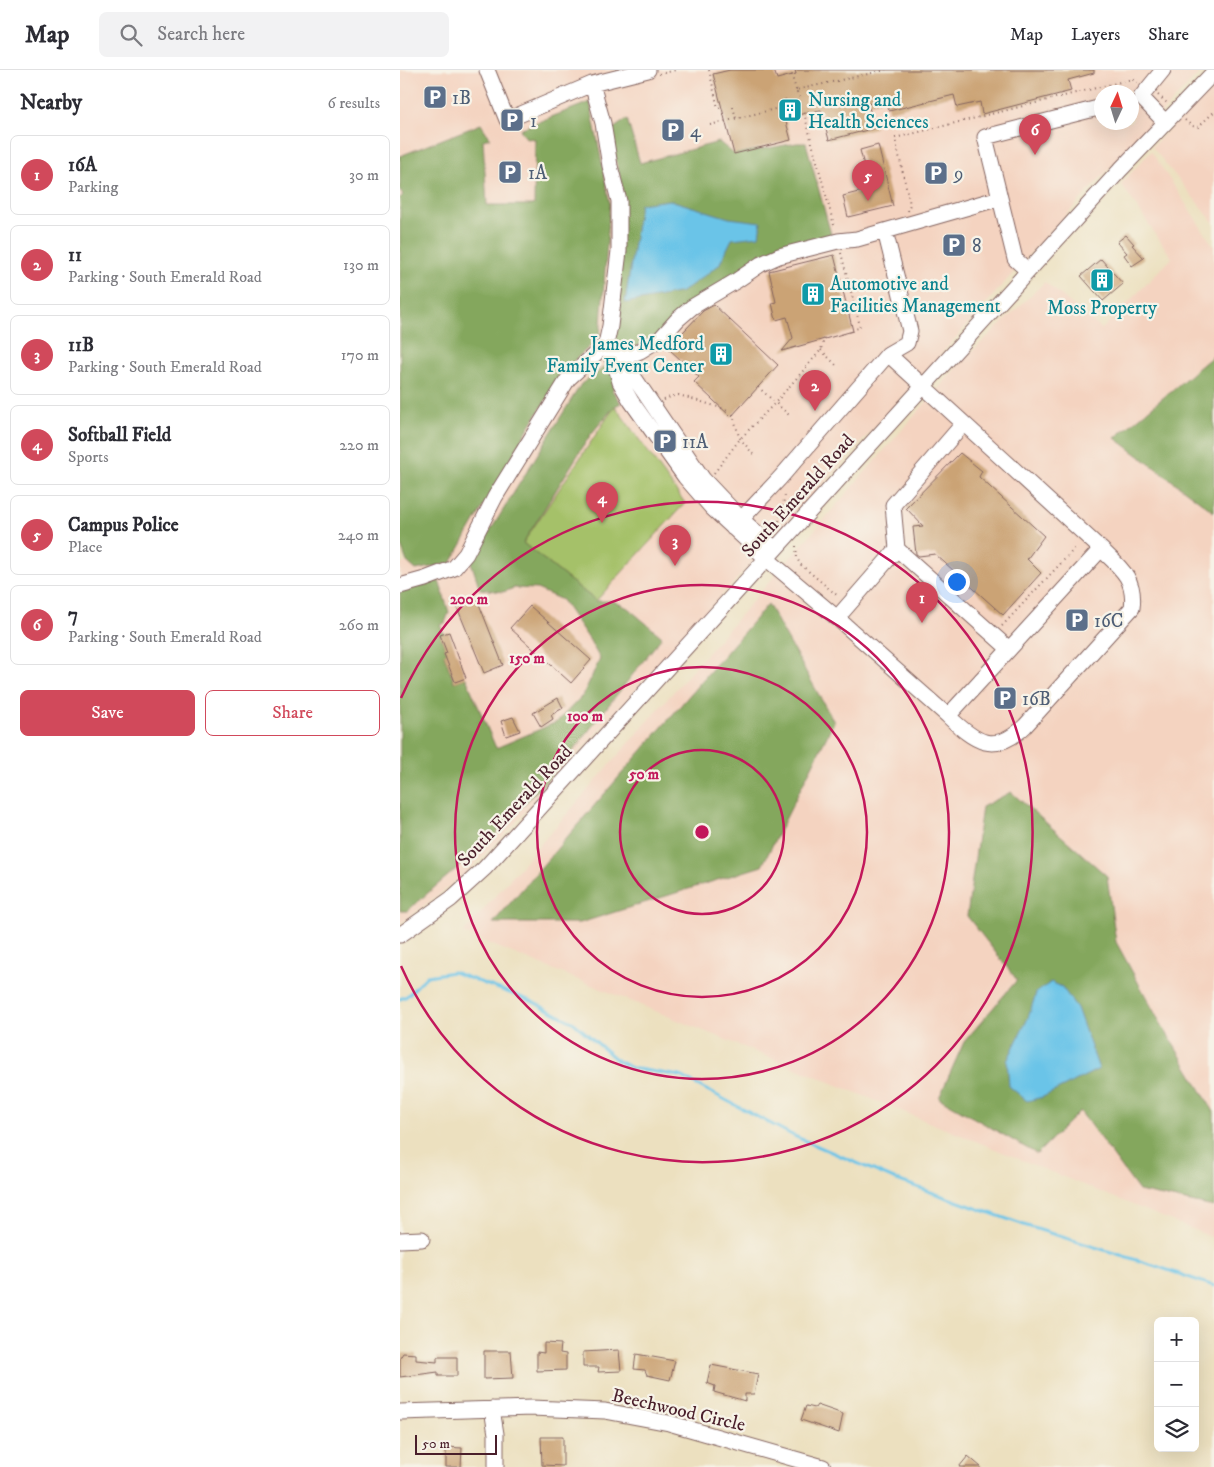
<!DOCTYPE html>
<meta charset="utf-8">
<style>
body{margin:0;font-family:"IM FELL DW Pica",serif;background:#f2f2f3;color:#2b2b33}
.controls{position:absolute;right:15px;bottom:15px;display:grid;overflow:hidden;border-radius:8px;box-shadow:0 5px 20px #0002}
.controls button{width:45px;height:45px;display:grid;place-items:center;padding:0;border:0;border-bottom:1px solid #e1e1e2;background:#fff;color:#2b2b33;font:25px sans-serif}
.compass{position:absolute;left:694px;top:15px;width:45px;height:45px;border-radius:50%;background:#fff;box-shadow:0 5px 20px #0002;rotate:4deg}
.scale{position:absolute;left:15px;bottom:12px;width:82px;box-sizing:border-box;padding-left:5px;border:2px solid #4a1f2b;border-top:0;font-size:14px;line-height:18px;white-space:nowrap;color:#4a1f2b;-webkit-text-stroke:4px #f7f3e8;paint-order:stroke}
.you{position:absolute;left:556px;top:511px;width:18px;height:18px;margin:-12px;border:4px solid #fff;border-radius:50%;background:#1a73e8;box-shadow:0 0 0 8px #1a73e833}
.badge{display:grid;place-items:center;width:32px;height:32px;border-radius:50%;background:#d1495b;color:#fff;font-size:16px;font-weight:700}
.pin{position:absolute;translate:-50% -41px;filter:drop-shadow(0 1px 2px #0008)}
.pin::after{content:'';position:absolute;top:26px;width:18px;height:15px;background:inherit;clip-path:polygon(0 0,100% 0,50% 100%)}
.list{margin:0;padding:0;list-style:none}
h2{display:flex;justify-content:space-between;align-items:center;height:65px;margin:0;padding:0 20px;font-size:21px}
h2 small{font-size:16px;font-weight:400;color:#7c7c81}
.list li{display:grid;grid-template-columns:32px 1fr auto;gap:15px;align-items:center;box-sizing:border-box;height:80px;margin:0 10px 10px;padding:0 10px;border:1px solid #e1e1e2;border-radius:8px}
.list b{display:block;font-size:19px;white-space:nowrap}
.list p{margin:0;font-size:16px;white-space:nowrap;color:#7c7c81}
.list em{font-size:16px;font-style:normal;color:#7c7c81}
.actions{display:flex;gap:10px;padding:15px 20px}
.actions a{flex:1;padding:11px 0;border:1px solid #d1495b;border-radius:8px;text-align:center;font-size:18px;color:#d1495b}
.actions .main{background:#d1495b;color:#fff}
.icon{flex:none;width:28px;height:28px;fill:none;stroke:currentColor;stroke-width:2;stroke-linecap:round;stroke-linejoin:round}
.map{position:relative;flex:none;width:814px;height:1397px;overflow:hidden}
header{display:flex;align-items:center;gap:30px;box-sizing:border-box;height:70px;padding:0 25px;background:#fff;border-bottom:1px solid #e1e1e2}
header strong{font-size:24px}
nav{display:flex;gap:28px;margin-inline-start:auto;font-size:18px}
.search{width:350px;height:45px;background:#f2f2f3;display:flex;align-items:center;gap:12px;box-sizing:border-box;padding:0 18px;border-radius:8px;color:#7c7c81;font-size:19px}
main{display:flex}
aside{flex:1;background:#fff}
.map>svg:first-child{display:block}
.built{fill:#f4d3c0;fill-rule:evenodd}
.green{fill:#a5c169;stroke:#78704a}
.forest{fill:#84a75d;stroke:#676344}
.water{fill:#6ac4e8;stroke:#5a728a}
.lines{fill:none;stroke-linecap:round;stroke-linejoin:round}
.stream{stroke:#6ac4e8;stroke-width:3}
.building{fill:#cba375}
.minor-casing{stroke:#83635f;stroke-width:17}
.path{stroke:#83635f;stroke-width:2;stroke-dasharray:1 4;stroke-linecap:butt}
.minor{stroke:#fff;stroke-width:15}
.ring{fill:none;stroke:#c2185b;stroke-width:2.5}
.labels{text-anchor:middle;stroke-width:4.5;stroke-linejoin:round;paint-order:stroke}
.service-label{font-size:19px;fill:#4e5e75;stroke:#f7f3e8;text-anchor:start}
.culture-label{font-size:19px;fill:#0d838f;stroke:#f7f3e8;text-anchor:start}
.street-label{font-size:19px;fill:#4a1f2b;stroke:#f7f3e8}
.centre{fill:#c2185b;stroke:#f7f3e8;stroke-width:2.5}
.ring-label{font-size:15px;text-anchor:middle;font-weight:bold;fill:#c2185b;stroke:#f7f3e8;stroke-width:4.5;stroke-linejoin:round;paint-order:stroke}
</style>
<header>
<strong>Map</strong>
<div class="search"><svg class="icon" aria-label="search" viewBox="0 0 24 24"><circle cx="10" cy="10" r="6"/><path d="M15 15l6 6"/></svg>Search here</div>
<nav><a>Map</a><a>Layers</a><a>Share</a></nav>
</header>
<main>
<aside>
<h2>Nearby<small>6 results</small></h2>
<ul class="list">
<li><span class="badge">1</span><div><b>16A</b><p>Parking</p></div><em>30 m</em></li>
<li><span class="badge">2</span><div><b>11</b><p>Parking · South Emerald Road</p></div><em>130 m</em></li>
<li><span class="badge">3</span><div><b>11B</b><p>Parking · South Emerald Road</p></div><em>170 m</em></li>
<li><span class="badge">4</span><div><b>Softball Field</b><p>Sports</p></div><em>220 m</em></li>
<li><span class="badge">5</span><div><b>Campus Police</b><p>Place</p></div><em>240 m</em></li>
<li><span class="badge">6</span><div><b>7</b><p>Parking · South Emerald Road</p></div><em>260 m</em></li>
</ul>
<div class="actions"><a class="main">Save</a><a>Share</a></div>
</aside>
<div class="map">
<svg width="814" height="1397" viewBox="0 0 814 1397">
<rect width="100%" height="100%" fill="#f7f3e8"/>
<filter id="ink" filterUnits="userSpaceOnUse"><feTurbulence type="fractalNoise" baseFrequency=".02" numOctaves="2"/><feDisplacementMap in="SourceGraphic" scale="10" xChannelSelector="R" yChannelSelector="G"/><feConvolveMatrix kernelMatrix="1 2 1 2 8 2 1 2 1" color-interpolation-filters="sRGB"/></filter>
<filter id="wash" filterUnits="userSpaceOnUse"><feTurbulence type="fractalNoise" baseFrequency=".0096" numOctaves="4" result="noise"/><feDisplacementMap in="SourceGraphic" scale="20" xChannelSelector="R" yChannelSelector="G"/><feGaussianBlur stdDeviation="1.12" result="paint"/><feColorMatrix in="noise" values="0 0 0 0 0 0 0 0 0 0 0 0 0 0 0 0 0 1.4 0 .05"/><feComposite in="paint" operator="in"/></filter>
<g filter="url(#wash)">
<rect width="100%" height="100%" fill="#ece0bf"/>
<!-- built -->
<path class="built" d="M0,0h802l-165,176 -109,123 -425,467 -41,41 -62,47v-360l7,-2 -7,-19zM702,22h30v30h-30z
M814,13v140l-62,-76z
M751,81l63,96v991l-751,-305 500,-573 82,-78 57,47 70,-71 -51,-74z"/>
<!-- green -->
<path class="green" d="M215,336l70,97 -89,98 -73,-58z"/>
<!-- forest -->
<path class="forest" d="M190,32l20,102 -10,133 -34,31 -37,59 -78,136 -35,7 -9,-8 -7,-19v-345l3,-3 -3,-5v-34l81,-32 9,14 -7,2 4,65h47l1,-66 -9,-1 -6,-9z
M227,49l13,44 79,-21 15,12 63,-11h9l26,95 -71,22 -102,77 -24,10 -19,-5 7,-150 -13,-61z
M814,285v157l-99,-74z
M209,294l11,18 -8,8 9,13 -6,3 -24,28 -68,109 73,58h17l15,7 34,29 -97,124 -73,77 -85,73h-7v-319l39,-11 10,31 -4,11 -5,2 4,9 -4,1 7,18 -3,2 10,27 12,-4 30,70 61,-26 26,-27 17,-36 -11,-20 -27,-39 -25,-11 -23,-1 -11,4 -23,-3 -9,-27 110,-178z
M368,534l66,118 -72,144 -182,57h-87z
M611,722l96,84 9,66 41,75 57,95v95l-75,-16 -59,-80 -43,43 -98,-56 25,-56 53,-62 -50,-64 15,-109z"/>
<!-- water -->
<path class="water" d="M270,130l59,18 32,4 -2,14 -27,3 -13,26 -37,27 -57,11 15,-99z
M651,912l11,5 15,21 22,61 -56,28 -16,4 -18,-15 -2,-25 21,-43 8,-25z"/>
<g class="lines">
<!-- stream -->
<path class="stream" d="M0,929l7,-3 20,-20 26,-4 78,29 43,22 44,38 14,7 48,8 114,60 100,43 133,47 129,40 58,20"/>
</g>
<g id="blocks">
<!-- building -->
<path class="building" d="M330,0h44l3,9 19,-5 -1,-4h299v3l-26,7 3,11 -89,23 -2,-12 -23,5 -3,-12 -65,16 -3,-12 -18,5 7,24 -46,12 -8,-30 -15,3 -21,5 6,22 -57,14 -21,-80z
M478,75l15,61 -45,11 -5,-21 27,-7 -10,-39z
M726,165l8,9 -2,1 12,13 -12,8 -8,-11 3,-2 -10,-11z
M434,185l19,76 -71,20 11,-13 -6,-21 -11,3 -4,-17 4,-1 -7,-31z
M701,189l22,25 -20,17 -22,-25z
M314,235l64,60 -47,52 -37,-35 5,-5 -31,-29 35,-37z
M560,383l22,18 -3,6 65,59 -17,23 14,14 -38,42 -68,-61 -16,2 -3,-2 -3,-27 10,-1 -17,-18z
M77,529l26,66 -19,8 -27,-66z
M130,536l61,54 -20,23 -61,-55z
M49,562l17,46 -11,4 -11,-28 3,-1 -7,-18z
M158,628l5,10 -12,7 2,4 -12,8 -8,-14z
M113,647l7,14 -14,5 -5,-15z
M144,1273l17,1 -1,9 6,1v16l-29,1v-19l7,1z
M219,1280l2,21 -23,1 1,-5h-16v-15z
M84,1281h27l2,27 -29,1z
M3,1283l13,1v6l21,2v-5h20v19h-19v-4l-38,5v-19z
M236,1284l39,7 -5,19 -23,-5 -2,-5 -11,-1z
M311,1295l47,9 -4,20h-9v7l-31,-9 1,-6 -8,-3z
M417,1335l26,9 -4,19 -38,-13 5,-14 9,2z
M141,1367h22v29l-21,-1z
M46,1377l16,1 -1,19h-15z
M568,1386l13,11h-22z"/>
</g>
</g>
<g filter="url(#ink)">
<use href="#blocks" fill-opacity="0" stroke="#83635f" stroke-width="1"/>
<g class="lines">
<!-- minor casing -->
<g class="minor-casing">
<path id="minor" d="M87,0l20,50 85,-36 56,-14
M763,0l-22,27 24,25
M628,201l-13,-12 -30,-122 117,-30
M206,274l10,23 4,15 11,19 54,76 27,31 55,51 70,59 111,98 153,-167 -213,-195
M217,282l8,5 4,13 74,109 39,41 33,29
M225,287l15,-6 21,-13 17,-19 14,-12 44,-26 25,-17 18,-8 59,-15 19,-2 143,-41
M333,458l47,-50 108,-124 19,-11 3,-12 -25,-100
M497,479l112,100
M0,516l25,-7 29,-11 12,-14 29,-57 73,-118 38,-35 4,-18 9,-75v-50l-9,-35 -7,-43 -11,-39
M437,548l60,-69 -4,-44 70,-81
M548,646c27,26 46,40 77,10l107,-118c4,-29 -11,-40 -31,-59
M0,865l51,-36 34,-31 636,-699 93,-97
M0,1170l22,-1
M92,1339l4,25v33
M0,1342l131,-4 74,3 64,12 154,44"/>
</g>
<!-- path -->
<path class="path" d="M309,0l9,38 4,-1
M390,0l6,20 -2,1
M259,4l17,-4
M758,25l9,8
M400,27l-4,-7 90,-20
M333,37l3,11
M404,43l31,116
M330,50l57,-14 -3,-11
M785,50l7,6 6,1 16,-15
M310,55l15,-4
M508,141l2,-7 -15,-66 237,-59 5,4
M441,183l18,69 1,6 -7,1
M421,280l15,15
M358,317l31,28
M264,330l6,-3 9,-2 49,15
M333,344l6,23 14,17
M314,403l26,-34 35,-36 46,-53 4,-14
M378,456l7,-31 -1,-3
M396,476l1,12 3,6 39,33
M602,556l75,-80"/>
<!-- minor -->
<use href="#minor" class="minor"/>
</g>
</g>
<!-- distance rings -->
<g class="ring">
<circle cx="302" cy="762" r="82"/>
<circle cx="302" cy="762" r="165"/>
<circle cx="302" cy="762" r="247"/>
<path d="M1 628A330 330 0 1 1 1 896"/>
</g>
<!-- icons -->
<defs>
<g id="parking-square" transform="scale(1.25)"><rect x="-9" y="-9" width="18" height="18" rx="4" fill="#5c6f8a" stroke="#f7f3e8"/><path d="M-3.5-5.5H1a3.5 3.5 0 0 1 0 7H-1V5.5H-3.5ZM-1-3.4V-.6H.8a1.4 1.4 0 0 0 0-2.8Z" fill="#fff"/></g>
<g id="building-square" transform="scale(1.25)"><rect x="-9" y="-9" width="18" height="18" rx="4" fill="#0f9aa8" stroke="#f7f3e8"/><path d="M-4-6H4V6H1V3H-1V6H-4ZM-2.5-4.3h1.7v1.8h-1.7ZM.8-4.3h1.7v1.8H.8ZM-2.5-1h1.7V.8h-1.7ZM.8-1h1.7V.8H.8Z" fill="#fff"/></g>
</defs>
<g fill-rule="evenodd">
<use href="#parking-square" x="35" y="27"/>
<use href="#building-square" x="390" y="40"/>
<use href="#parking-square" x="112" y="50"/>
<use href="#parking-square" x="273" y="60"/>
<use href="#parking-square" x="110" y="102"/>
<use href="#parking-square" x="536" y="103"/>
<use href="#parking-square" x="554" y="175"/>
<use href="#building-square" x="702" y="210"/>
<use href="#building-square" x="413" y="224"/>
<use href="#building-square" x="321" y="284"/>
<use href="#parking-square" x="265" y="371"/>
<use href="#parking-square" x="677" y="550"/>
<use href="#parking-square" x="605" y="628"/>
</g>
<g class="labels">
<!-- service labels -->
<g class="service-label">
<text x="52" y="34">1B</text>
<text x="130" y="57">1</text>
<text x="290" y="67">4</text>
<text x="128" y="109">1A</text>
<text x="554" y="110">9</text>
<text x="572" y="182">8</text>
<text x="282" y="378">11A</text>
<text x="694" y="557">16C</text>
<text x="622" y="635">16B</text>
</g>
<!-- culture labels -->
<g class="culture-label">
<text x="408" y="36">Nursing and<tspan x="408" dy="22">Health Sciences</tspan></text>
<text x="430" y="220">Automotive and<tspan x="430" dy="22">Facilities Management</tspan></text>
<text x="702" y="244" text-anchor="middle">Moss Property</text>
<text x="304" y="280" text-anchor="end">James Medford<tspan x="304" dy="22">Family Event Center</tspan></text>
</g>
<!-- street labels -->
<g class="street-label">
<text transform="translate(397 425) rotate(-48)" y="7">South Emerald Road</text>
<text transform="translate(114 735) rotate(-47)" y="7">South Emerald Road</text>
<text transform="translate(279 1339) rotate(13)" y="7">Beechwood Circle</text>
</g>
</g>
<circle cx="302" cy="762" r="8" class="centre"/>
<g class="ring-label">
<text x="69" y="534">200 m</text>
<text x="127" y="593">150 m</text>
<text x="185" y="651">100 m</text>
<text x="244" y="709">50 m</text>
</g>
</svg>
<div class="controls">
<button>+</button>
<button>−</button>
<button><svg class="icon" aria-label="layers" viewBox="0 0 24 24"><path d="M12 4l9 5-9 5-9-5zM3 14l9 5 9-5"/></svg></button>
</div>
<svg class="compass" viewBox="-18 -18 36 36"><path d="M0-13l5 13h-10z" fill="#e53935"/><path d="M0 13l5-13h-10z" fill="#7c7c81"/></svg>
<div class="scale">50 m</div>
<div class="you"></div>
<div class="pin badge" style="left:522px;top:553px">1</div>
<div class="pin badge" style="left:415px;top:341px">2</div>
<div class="pin badge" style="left:275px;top:496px">3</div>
<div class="pin badge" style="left:202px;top:453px">4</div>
<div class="pin badge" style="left:468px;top:131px">5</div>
<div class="pin badge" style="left:635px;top:85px">6</div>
</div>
</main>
